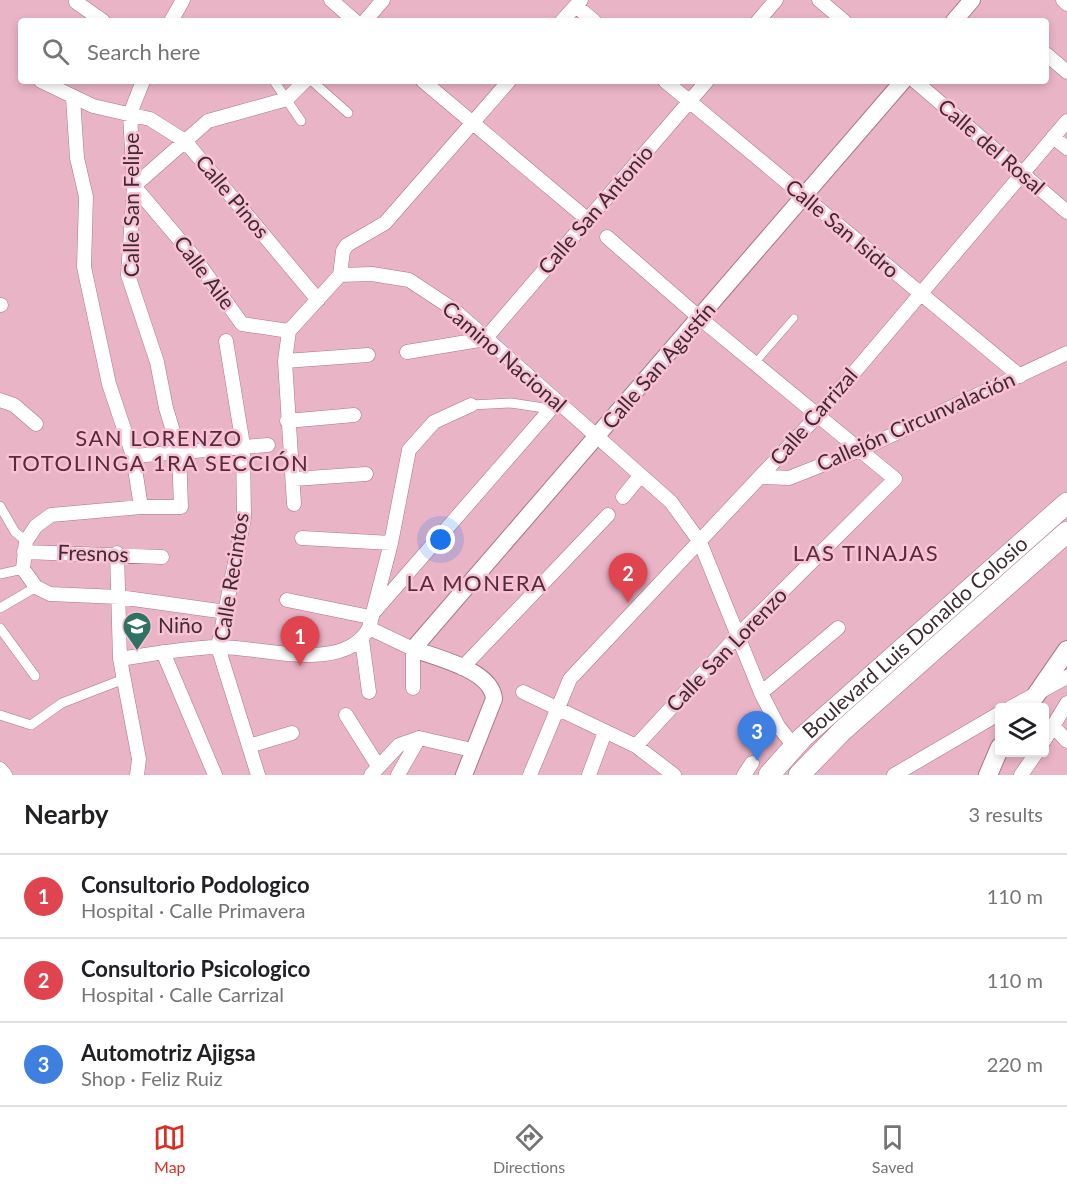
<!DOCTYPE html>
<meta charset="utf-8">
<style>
body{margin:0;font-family:Lato,sans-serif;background:#f2f2f2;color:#202124}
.controls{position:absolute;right:18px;bottom:18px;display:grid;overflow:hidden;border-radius:6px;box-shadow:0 3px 9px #0003}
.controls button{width:54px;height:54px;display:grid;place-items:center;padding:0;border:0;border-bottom:2px solid #e0e0e0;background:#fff;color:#202124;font:30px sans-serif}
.you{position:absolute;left:441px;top:540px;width:21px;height:21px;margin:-15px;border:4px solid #fff;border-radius:50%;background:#1a73e8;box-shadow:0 0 0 9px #1a73e833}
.badge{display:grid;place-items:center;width:39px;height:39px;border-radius:50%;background:#d93025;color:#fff;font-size:20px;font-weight:700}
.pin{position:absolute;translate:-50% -50px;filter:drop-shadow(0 2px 3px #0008)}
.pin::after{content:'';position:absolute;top:32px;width:21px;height:18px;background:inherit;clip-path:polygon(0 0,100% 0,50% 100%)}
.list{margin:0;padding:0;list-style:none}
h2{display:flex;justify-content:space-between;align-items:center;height:78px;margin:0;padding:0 24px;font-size:26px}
h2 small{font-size:20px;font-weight:400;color:#757577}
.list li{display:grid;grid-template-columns:39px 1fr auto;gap:18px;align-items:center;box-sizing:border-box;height:84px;padding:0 24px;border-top:2px solid #e0e0e0}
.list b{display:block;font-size:22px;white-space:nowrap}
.list p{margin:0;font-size:20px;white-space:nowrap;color:#757577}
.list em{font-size:20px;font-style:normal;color:#757577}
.icon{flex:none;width:33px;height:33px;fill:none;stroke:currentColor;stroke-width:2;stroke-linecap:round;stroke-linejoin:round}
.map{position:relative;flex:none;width:1067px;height:775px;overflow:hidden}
.search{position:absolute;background:#fff;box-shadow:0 3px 9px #0003;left:18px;right:18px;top:18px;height:66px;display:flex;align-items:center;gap:15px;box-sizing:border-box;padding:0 21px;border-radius:6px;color:#757577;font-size:22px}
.sheet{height:330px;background:#fff}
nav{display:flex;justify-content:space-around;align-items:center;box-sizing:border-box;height:84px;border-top:2px solid #e0e0e0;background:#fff;font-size:16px;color:#757577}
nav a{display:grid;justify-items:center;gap:3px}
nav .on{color:#d93025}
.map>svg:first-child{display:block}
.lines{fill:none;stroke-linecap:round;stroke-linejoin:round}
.service-casing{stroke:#a97789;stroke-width:8}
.pedestrian-casing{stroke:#a97789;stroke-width:10}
.minor-casing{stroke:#a97789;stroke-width:15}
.tertiary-casing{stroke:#a97789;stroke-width:18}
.secondary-casing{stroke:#a97789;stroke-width:20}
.trunk-casing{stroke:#a97789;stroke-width:22}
.service{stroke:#fff;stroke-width:7}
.pedestrian{stroke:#fff;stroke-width:9}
.minor{stroke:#fff;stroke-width:14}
.tertiary{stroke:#fff;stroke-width:16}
.secondary{stroke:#fff;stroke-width:18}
.trunk{stroke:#fff;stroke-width:21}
.labels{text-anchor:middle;stroke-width:5;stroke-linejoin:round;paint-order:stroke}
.street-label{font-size:21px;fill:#3f2a32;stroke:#f8c1d4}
.poi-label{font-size:21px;fill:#3f2a32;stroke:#f8c1d4;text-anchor:start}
.neighbourhood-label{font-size:22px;letter-spacing:1.5px;fill:#562b3c;stroke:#f8c1d4}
</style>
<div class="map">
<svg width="1067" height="775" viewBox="0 0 1067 775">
<rect width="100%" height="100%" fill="#eab4c7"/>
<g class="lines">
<!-- service casing -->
<g class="service-casing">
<path id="service" d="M755,363l39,-45"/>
</g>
<!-- pedestrian casing -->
<g class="pedestrian-casing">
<path id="pedestrian" d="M274,81l27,40
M312,81l36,32
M471,405l40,-2 40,6
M0,506l15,26 11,9
M0,574l23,-5
M0,608l36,-21
M0,628l35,48
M0,715l31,10 31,-22 62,-24"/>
</g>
<!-- minor casing -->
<g class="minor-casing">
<path id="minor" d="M331,0l24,21
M819,0l25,21
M1063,0l4,4
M76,2l27,19
M576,6l18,15
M171,21l12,-21
M365,21l18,-21
M562,21l19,-21
M758,21l18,-21
M1046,54l21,18
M41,81l52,25 57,13 35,22 133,159
M143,81l-13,33 4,72 -6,89 29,87 9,46 13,43 2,56h-40l-90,8 -15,11 -10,15 -3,28 13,18 14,7 69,3 107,15
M423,81l164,138
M665,81l355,295
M915,81l152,131
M73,98l4,60 9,39 -2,70 25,117 24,72 8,51
M1053,137l14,11
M134,186l60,71 48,67 47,7
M134,186l74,-65 79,-22 18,-18
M607,237l94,82 194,160 -157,156 -102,111
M340,275l3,-24 4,-6 38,-22 124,-142
M0,305h1
M226,341l17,104 1,73 -26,129 40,128
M407,352l78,-13 222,-258
M285,361l83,-6
M0,400l14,5 22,19
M287,421l67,-6
M133,456l135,-11
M761,477l28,1 71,-28 207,-97
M294,479l72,-5
M623,497l17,-21
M294,504l-9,-143 4,-30 51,-56 32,-1 37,6 44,29 218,193 29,40 61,151 17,33 16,20
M302,538l89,5
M24,552l138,5
M117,553l3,106 19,100 -2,16
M287,600l83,17
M374,612l182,-209
M369,628l44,21v39
M362,640l7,52
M163,652l52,123
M120,659c32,-5 64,-11 97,-12 43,-1 127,28 152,-19l22,-85 18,-93 25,-28 37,-17
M462,668l146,-153
M523,692l113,54 38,29
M761,693l77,-65
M1010,708l57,-31
M346,715l32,51
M1054,727l13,14
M419,738l53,12
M1044,741l23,-38
M249,746l43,-13
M0,769l5,6
M371,775l28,-30 20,-7
M398,775l21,-37
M530,775l40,-96 248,-264 249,-294
M589,775l16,-43
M744,775l8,-12
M894,775l106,-62
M1021,775l16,-23"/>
</g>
<!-- tertiary casing -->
<g class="tertiary-casing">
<path id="tertiary" d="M954,21l18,-21
M464,775l30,-76c-2,-29 -57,-41 -81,-50l490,-568"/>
</g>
<!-- secondary casing -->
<g class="secondary-casing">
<path id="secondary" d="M1027,708l40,-58
M988,775l12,-28"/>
</g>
<!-- trunk casing -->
<g class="trunk-casing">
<g id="trunk">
<path id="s1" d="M769,775l34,-38 264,-234"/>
<path d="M799,775l44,-45 224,-198"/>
</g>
</g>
<!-- service -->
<use href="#service" class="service"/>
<!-- pedestrian -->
<use href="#pedestrian" class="pedestrian"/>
<!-- minor -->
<use href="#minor" class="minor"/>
<!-- tertiary -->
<use href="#tertiary" class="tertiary"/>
<!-- secondary -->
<use href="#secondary" class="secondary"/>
<!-- trunk -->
<use href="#trunk" class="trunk"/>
</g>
<!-- icons -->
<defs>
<g id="school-pin" transform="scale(1.5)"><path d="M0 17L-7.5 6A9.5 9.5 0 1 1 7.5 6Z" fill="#2f7162" stroke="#f8c1d4"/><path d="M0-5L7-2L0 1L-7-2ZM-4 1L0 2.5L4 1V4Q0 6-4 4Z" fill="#fff"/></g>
</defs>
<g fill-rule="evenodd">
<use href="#school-pin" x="137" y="626"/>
</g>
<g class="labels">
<!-- street labels -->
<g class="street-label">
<text transform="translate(991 147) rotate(41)" y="7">Calle del Rosal</text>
<text transform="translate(232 197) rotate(50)" y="7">Calle Pinos</text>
<text transform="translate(132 205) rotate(-90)" y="7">Calle San Felipe</text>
<text transform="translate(596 210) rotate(-49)" y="7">Calle San Antonio</text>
<text transform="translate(842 229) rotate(40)" y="7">Calle San Isidro</text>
<text transform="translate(204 273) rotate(53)" y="7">Calle Aile</text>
<text transform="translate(504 357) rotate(41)" y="7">Camino Nacional</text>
<text transform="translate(659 366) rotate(-49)" y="7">Calle San Agustín</text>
<text transform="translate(814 417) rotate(-49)" y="7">Calle Carrizal</text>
<text transform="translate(916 422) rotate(-24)" y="7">Callejón Circunvalación</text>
<text transform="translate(93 554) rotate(2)" y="7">Fresnos</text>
<text transform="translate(232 577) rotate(-81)" y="7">Calle Recintos</text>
<text dy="7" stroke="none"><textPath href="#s1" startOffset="201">Boulevard Luis Donaldo Colosio</textPath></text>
<text transform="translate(727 650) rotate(-46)" y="7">Calle San Lorenzo</text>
</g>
<!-- poi labels -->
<g class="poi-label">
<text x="158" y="633">Niño</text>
</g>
<!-- neighbourhood labels -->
<g class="neighbourhood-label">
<text x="159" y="446">SAN LORENZO<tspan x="159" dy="25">TOTOLINGA 1RA SECCIÓN</tspan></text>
<text x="866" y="561">LAS TINAJAS</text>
<text x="477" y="591">LA MONERA</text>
</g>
</g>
</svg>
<div class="controls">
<button><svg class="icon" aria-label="layers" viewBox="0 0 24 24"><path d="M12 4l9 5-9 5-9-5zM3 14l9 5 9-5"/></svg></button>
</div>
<div class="you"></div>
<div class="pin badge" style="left:300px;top:666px;background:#e0444e">1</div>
<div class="pin badge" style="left:628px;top:603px;background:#e0444e">2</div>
<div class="pin badge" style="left:757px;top:761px;background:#3f7fe0">3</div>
<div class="search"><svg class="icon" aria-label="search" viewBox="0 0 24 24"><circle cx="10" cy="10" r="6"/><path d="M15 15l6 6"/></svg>Search here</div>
</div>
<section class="sheet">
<h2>Nearby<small>3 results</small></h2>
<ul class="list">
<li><span class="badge" style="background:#e0444e">1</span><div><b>Consultorio Podologico</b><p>Hospital · Calle Primavera</p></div><em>110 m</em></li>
<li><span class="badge" style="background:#e0444e">2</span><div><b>Consultorio Psicologico</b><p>Hospital · Calle Carrizal</p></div><em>110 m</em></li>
<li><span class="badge" style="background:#3f7fe0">3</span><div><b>Automotriz Ajigsa</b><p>Shop · Feliz Ruiz</p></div><em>220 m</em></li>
</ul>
</section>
<nav>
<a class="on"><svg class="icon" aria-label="map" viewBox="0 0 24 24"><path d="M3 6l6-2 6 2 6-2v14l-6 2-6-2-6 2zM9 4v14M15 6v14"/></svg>Map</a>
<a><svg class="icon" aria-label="directions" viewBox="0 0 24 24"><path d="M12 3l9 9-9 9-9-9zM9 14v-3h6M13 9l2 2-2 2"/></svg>Directions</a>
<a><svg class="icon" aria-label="saved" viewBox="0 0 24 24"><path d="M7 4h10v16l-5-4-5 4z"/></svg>Saved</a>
</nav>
